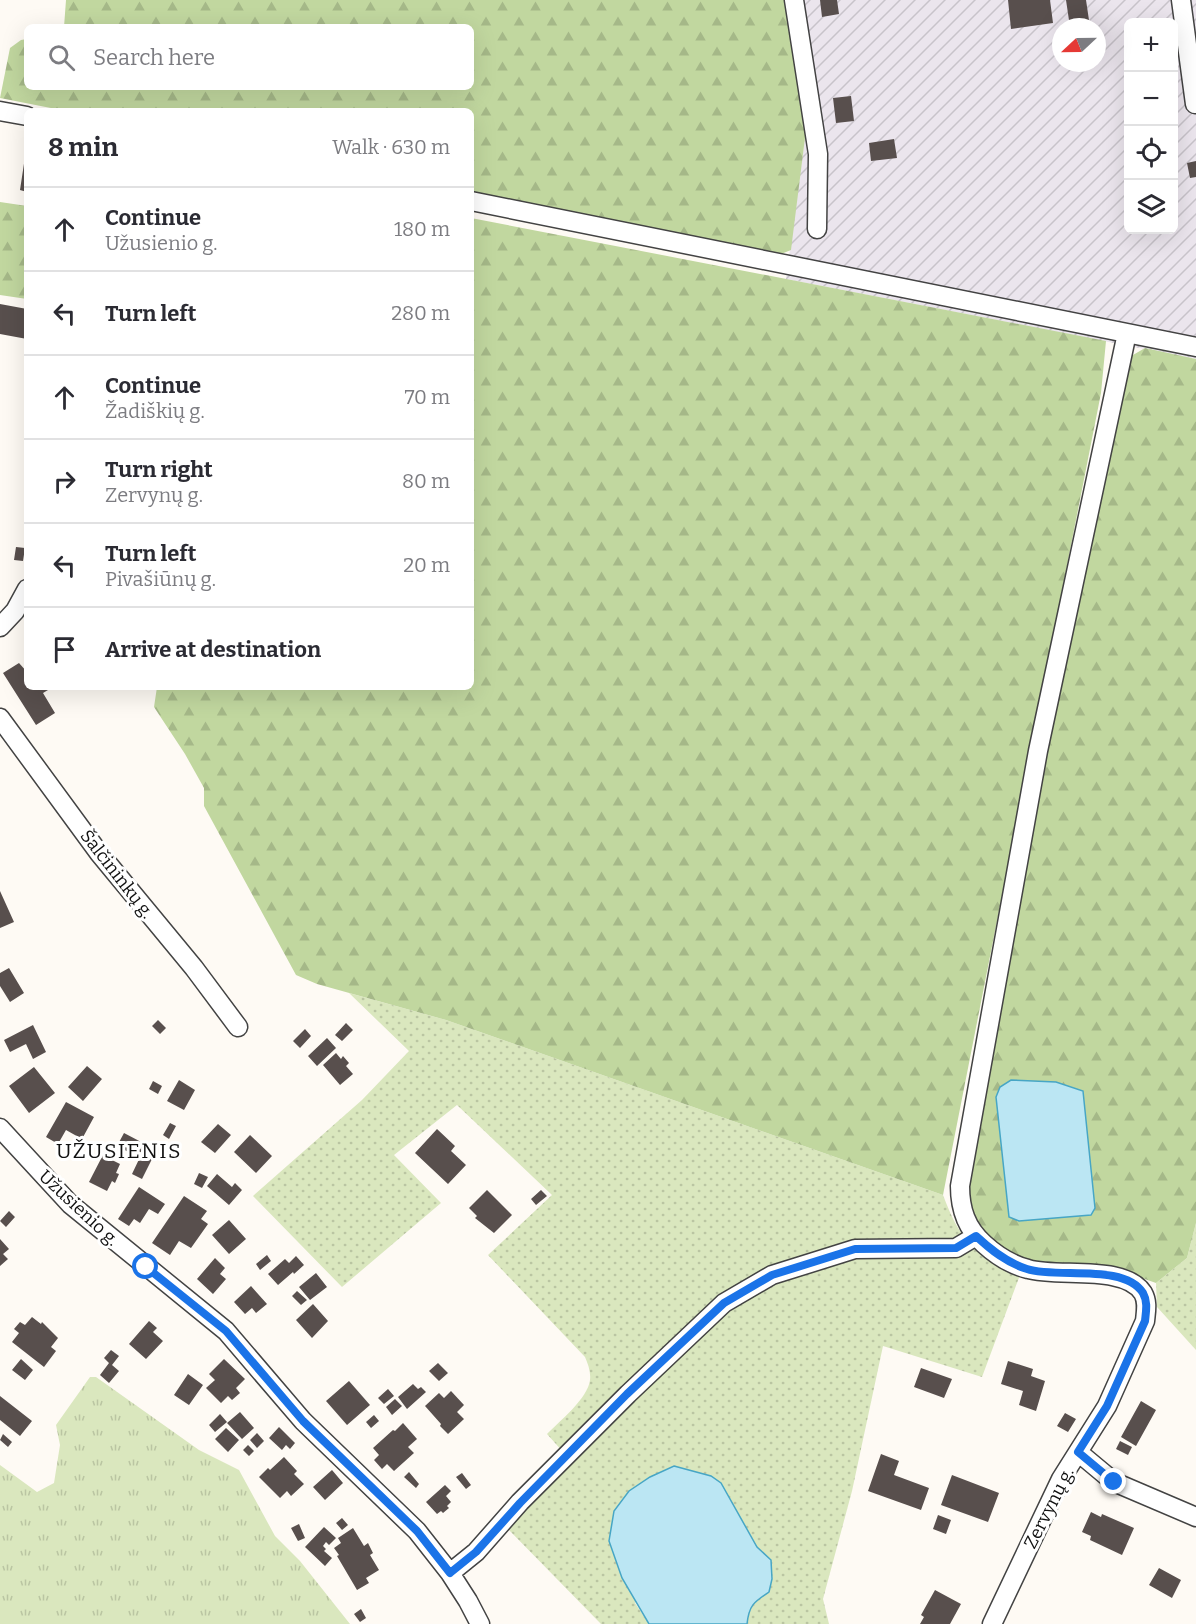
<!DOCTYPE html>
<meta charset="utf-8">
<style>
body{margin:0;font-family:Bitter,serif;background:#f2f2f3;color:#2b2b33}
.controls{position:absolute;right:18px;top:18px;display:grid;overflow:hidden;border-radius:9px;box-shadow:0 6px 24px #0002}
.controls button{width:54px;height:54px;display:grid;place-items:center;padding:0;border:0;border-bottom:2px solid #e1e1e2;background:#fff;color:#2b2b33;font:30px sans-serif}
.compass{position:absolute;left:1052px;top:18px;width:54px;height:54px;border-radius:50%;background:#fff;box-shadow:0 6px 24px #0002;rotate:248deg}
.stop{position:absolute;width:18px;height:18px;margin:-14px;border:4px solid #1a73e8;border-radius:50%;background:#fff}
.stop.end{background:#1a73e8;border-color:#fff;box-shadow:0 2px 6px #0008}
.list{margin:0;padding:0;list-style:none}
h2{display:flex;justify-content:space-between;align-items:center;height:78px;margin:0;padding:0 24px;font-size:26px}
h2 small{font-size:20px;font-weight:400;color:#7c7c81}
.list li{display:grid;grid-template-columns:39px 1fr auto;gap:18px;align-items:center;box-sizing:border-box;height:84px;padding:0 24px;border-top:2px solid #e1e1e2}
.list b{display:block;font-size:22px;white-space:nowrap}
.list p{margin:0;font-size:20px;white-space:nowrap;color:#7c7c81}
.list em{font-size:20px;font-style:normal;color:#7c7c81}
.icon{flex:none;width:33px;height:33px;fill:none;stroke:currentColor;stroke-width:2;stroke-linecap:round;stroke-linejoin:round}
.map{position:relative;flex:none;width:1196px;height:1624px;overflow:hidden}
.search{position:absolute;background:#fff;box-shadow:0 6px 24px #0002;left:24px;top:24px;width:450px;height:66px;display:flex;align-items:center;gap:15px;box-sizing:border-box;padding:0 21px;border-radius:9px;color:#7c7c81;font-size:22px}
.panel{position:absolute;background:#fff;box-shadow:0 6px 24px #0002;left:24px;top:108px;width:450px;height:582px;border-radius:9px}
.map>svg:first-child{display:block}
.industrial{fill:url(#industrial-furrows);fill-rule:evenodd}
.grass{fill:url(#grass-dots)}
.forest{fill:url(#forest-firs)}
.park{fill:url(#park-tufts)}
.water{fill:#bbe6f3;stroke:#47a6c5;stroke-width:1.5}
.building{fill:#584f4d}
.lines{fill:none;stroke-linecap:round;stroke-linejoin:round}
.minor-casing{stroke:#434343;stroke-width:21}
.minor{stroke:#fff;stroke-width:18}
.route{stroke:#1a73e8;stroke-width:8}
.labels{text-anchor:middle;stroke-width:6;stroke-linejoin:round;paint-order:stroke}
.street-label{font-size:18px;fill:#101010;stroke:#fff}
.quarter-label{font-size:21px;letter-spacing:1.5px;fill:#101010;stroke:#fff}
</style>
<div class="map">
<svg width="1196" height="1624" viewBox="0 0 1196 1624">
<defs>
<pattern id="industrial-furrows" width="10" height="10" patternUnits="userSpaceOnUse" patternTransform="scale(1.5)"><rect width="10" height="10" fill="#ebe5ed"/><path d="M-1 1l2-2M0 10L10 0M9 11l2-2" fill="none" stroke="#c8c3ca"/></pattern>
<pattern id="grass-dots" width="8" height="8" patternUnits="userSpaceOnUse" patternTransform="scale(1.5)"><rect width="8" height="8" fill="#dae7be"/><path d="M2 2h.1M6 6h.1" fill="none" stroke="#bac5a2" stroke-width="1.8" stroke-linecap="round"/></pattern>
<pattern id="forest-firs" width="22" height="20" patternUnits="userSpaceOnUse" patternTransform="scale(1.5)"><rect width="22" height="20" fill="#c1d79f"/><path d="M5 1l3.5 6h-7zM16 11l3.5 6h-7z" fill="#a5b888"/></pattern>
<pattern id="park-tufts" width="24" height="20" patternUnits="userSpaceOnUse" patternTransform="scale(1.5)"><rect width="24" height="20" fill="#dae7be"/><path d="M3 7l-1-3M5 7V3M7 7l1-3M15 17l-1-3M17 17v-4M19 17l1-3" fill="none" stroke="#bac5a2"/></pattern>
</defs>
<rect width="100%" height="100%" fill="#fefaf4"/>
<!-- industrial -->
<path class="industrial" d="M785,0h411v359l-410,-80 21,-157zM1128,22h46v208h-46zM1061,27h36v36h-36z"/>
<!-- grass -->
<path class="grass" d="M349,993l97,27 497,175c17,46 32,61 77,80l-38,102 -99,-31 -31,145 -29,108 6,25h-82l1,-11 23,-53 -14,-13 -36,-64 -86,120 14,21h-48l-94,-96 65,-66 -25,-28c13,-13 41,-36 43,-54 1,-8 -2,-16 -5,-23l-97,-102 64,-60 -95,-90 -63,50 47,48 -99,84 -89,-91 109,-96 47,-49z
M1196,1223v127l-39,-43 -1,-24 31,-25z"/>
<!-- forest -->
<path class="forest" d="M66,0h719l22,122 -16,128 -10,4 -310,-62v-81h-405l-66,-13 10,-50 11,-8 6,-1v48h444v-60h-407z
M0,202l27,4v93l-27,-4z
M471,218l635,123 -5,52 -158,802 -497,-175 -129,-36 -21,-9 -92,-169v-18l-19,-34 -31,-47 3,-20h314z
M1145,348l51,11v864l-9,35 -31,25 -34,-12 -99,-11 -30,-14 -24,-34 -2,-26 71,-397 87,-422 8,-12z"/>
<!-- park -->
<path class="park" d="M90,1377h6l103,73 40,20 36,66 25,25 50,63h-350v-159l37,27 17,-9 6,-38 -4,-20z"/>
<!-- water -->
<path class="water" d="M1011,1080l45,2 27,9 12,117 -4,7 -72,6 -10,-4 -13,-120 4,-10z
M674,1466l37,10 10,7 36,64 14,13 1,19 -3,13c-15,10 -20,13 -22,32h-98l-27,-46 -13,-37 5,-30 15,-20 21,-14z"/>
<!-- building -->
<path class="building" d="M820,0h17l2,14 -17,3z
M1008,0h42l3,23 -42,6z
M1066,0h20l4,27h-20z
M851,96l3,25 -18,2 -3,-25z
M894,139l3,19 -26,3 -2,-18z
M25,157l2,1v34l-7,-2z
M1196,161v16l-6,1 -3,-15z
M0,304l27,5v30l-27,-5z
M16,547l9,1 -2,13 -9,-1z
M19,663l8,9v15h26l-10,6 12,20 -19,12 -33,-52z
M0,891l14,31 -14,6z
M9,968l15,25 -14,9 -10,-16v-13z
M158,1020l8,8 -6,6 -8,-8z
M346,1023l7,7 -11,11 -7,-6z
M33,1025l13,27 -13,7 -7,-15 -16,8 -6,-12z
M305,1029l6,7 -11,12 -7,-7z
M327,1038l9,10 -19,18 -9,-10z
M336,1053l5,6 2,-3 6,7 -3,3 7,8 -13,11 -17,-20z
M87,1066l15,13 -19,22 -15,-14z
M34,1067l21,26 -26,20 -20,-27z
M179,1080l16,10 -11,20 -17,-9z
M153,1081l9,5 -4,8 -9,-5z
M66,1102l28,15 -12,22 -16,-9 -8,14 -12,-7z
M170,1123l6,3 -7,13 -6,-4z
M218,1124l13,11 -16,18 -14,-11z
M437,1129l18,17 -4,5 15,14 -18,19 -33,-31z
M124,1133l21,11 -7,13 -21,-11z
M250,1135l22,21 -16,17 -22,-21z
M149,1150l6,3 -13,26 -10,-5 10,-21 5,3z
M105,1151l9,5 -2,4 8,4 -4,9 3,1 -4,9 -3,-2 -5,10 -18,-9z
M199,1173l9,4 -6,11 -8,-4z
M217,1174l15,13 3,-4 7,7 -13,15 -22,-19z
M139,1187l26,17 -7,10 -9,-5 -9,14 -6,-4 -5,7 -11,-7z
M487,1190l25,25 -18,18 -19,-15 2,-2 -8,-8z
M541,1190l6,6 -11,9 -5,-6z
M184,1196l23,15 -6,8 7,5 -17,24 -12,-7 -9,14 -18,-12z
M9,1211l6,6 -9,10 -6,-6z
M229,1220l17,19 -17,15 -17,-19z
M0,1239l9,10 -6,5 5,5 -8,7z
M267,1255l4,6 -11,9 -4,-6z
M296,1256l8,9 -10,9 -1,-2 -15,13 -10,-11 17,-15 4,4z
M215,1258l10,10 -5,6 6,5 -13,15 -16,-15z
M316,1273l11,14 -17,13 -11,-13z
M251,1286l16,18 -11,9 -4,-5 -7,6 -11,-12z
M297,1291l10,9 -6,5 -9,-9z
M313,1304l15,17 -16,17 -16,-18z
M32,1317l9,7 1,-2 16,16 -7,9 5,4 -12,16 -32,-25 7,-9 -5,-4 6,-7 5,3z
M149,1321l8,7 -4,4 10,9 -17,18 -17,-15z
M111,1350l8,6 -7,9 7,6 -10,12 -9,-8 9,-12 -5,-5z
M21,1359l12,11 -8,10 -13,-10z
M224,1359l21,20 -9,9 4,5 -8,7 -4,-4 -7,7 -15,-15 9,-8 -6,-6z
M1008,1361l25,8 -2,7 14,5 -9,30 -17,-6 4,-14 -22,-7z
M438,1363l10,10 -9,8 -10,-10z
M921,1368l31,11 -8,19 -30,-11z
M188,1374l15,11 -14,20 -15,-10z
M349,1381l21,24 -23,20 -21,-24z
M413,1384l5,5 3,-2 5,5 -19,17 -9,-12z
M388,1389l6,7 -10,8 -6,-6z
M451,1391l13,14 -7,7 7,7 -16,15 -8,-8 1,-2 -16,-18 14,-13 5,5z
M0,1396l32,25 -12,15 -20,-16z
M395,1399l7,7 -10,9 -6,-8z
M1141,1401l15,9 -20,36 -15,-9z
M240,1412l14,16 -12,11 -15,-16z
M1065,1413l11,6 -8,13 -11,-6z
M220,1414l7,8 -12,10 -6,-7z
M374,1415l5,6 -8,7 -5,-6z
M403,1423l14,16 -9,8 6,6 -20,18 -7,-7 -5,5 -8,-9 5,-5 -6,-7 20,-18 2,1z
M279,1427l16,16 -5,6 -4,-4 -4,5 -13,-12z
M226,1428l13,12 -11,12 -13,-13z
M257,1433l7,8 -7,7 -7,-8z
M3,1434l9,8 -4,5 -8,-7z
M1120,1441l12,6 -4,8 -12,-6z
M248,1445l6,6 -5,5 -6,-6z
M881,1454l18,7 -5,14 35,13 -8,22 -53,-19z
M284,1457l13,14 -3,3 10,10 -13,12 -4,-5 -7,7 -21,-21 9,-9 2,2z
M332,1470l11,13 -18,17 -12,-13z
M409,1472l10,12 -3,4 -12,-11z
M462,1473l9,12 -5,4 -10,-12z
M952,1475l47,18 -11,29 -47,-17z
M445,1485l6,6 -5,5 5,6 -4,4 2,2 -6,5 -2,-2 -4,3 -11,-12z
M1091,1512l10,5 1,-3 32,14 -12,27 -32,-15 1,-4 -9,-4z
M938,1515l13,5 -5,14 -13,-5z
M342,1518l6,7 -6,5 -6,-7z
M299,1524l6,14 -7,3 -7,-13z
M324,1527l12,11 -7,7 -3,-3 -3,4 3,3 -2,2 8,7 -7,8 -20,-19z
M353,1528l11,18 4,-3 5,10 -3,2 9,15 -13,8 3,5 -12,7 -20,-34 2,-1 -5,-7 7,-5 -3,-5z
M1159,1568l22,12 -9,18 -23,-13z
M935,1590l26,14 -11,20h-30l4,-7 -3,-2z
M361,1609l5,9 -6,4 -6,-8z"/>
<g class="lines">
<!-- minor casing -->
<g class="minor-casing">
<path id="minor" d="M794,0l24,154 -1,75
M1181,0l14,104
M0,111l27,5
M471,201l725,146
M0,627l15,-16 12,-22
M0,718l99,135 95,115 44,59
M0,1128l70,76 156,127 77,90 114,110 33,42 18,28 12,23
M1078,1452l36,30 82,35
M450,1573l26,-21 44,-50 108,-108 96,-91 48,-28 83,-26 101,-1 20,-12
M992,1624l69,-145 46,-73 38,-85c1,-10 3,-19 -2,-28 -18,-29 -85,-15 -115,-24 -16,-4 -32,-14 -44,-25 -18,-16 -24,-35 -24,-58l78,-435 89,-418"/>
</g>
<!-- minor -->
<use href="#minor" class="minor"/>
</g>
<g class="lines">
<!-- route -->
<path class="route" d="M146,1267l80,64 77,90 114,110 33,42 26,-21 44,-49 107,-109 97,-91 48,-28 83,-26 101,-1 20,-12c15,14 31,27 51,33 30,10 97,-6 116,24 5,9 3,18 2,28l-38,85 -29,46 36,30"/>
</g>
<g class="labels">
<!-- street labels -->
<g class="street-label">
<text transform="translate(117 874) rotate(52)" y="6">Šalčininkų g.</text>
<text transform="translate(79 1208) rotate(43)" y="6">Užusienio g.</text>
<text transform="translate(1049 1508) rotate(-63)" y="6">Zervynų g.</text>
</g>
<!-- quarter labels -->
<g class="quarter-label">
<text x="119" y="1158">UŽUSIENIS</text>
</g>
</g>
</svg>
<div class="controls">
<button>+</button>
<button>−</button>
<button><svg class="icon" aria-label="locate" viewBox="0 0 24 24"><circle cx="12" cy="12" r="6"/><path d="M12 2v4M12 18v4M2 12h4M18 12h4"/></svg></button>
<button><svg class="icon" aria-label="layers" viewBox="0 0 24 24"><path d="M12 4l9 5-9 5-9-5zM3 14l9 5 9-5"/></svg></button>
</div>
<svg class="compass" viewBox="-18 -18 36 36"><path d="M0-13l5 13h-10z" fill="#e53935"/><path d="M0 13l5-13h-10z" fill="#7c7c81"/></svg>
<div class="stop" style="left:146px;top:1267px"></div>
<div class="stop end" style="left:1114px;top:1482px"></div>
<div class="search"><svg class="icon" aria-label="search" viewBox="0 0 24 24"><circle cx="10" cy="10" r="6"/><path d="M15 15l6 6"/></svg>Search here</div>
<section class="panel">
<h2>8 min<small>Walk · 630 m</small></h2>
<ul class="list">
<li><svg class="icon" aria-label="ahead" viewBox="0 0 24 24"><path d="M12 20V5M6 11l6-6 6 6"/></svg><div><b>Continue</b><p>Užusienio g.</p></div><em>180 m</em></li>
<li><svg class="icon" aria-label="left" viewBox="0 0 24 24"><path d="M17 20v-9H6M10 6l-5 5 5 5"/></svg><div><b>Turn left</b></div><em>280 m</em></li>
<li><svg class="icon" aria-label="ahead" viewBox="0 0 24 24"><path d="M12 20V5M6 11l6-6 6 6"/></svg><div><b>Continue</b><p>Žadiškių g.</p></div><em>70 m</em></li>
<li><svg class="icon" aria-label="right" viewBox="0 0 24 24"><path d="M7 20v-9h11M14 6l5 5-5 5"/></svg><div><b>Turn right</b><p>Zervynų g.</p></div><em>80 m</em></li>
<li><svg class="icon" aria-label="left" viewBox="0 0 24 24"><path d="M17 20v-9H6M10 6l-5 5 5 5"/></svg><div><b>Turn left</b><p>Pivašiūnų g.</p></div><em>20 m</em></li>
<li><svg class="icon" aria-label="arrive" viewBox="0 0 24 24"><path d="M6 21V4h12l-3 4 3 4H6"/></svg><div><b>Arrive at destination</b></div></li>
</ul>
</section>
</div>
